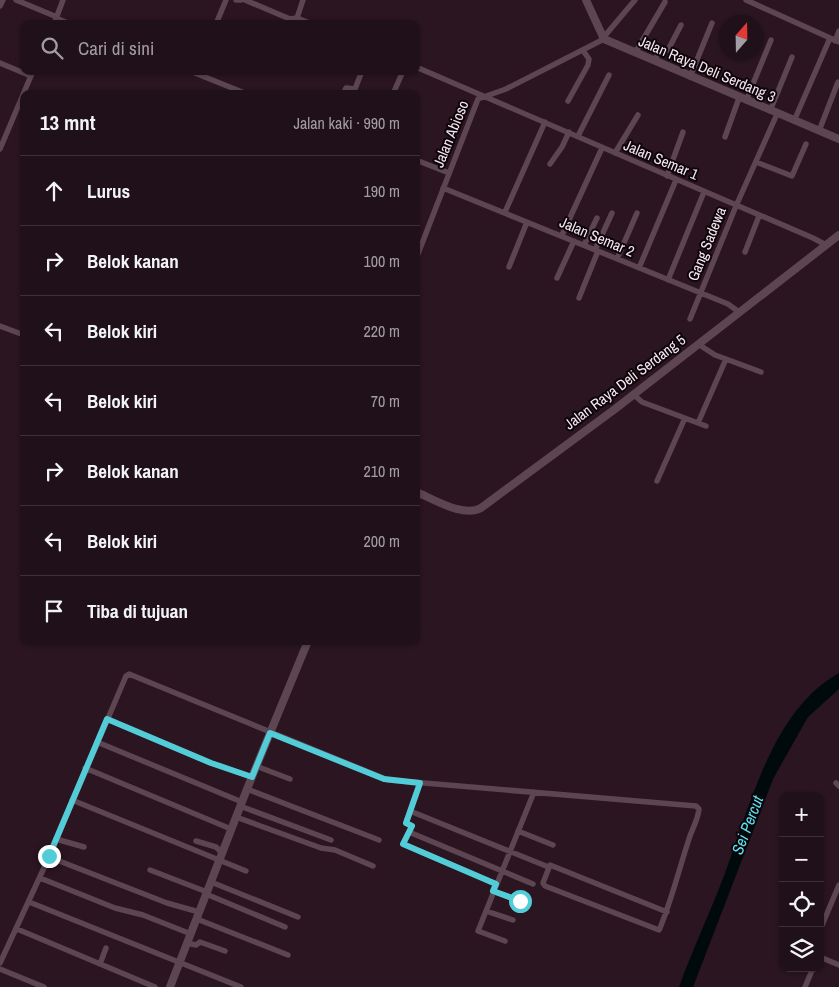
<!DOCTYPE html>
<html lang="id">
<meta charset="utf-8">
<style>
body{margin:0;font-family:"Archivo Narrow",sans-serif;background:#281922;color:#f1f3f6}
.controls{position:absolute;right:15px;bottom:15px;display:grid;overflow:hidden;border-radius:10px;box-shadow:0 1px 4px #0004}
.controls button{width:45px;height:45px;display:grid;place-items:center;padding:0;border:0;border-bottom:1px solid #3d3038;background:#201019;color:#f1f3f6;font:25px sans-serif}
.compass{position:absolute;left:719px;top:15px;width:45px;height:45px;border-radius:50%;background:#201019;box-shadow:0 1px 4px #0004;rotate:20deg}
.stop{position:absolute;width:15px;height:15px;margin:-11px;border:4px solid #52ccd6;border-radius:50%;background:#fff}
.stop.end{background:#52ccd6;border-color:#fff;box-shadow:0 1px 5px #0008}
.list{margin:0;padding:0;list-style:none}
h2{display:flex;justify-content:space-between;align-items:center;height:65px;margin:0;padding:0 20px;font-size:21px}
h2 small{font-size:16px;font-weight:400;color:#a29da2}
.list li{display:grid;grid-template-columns:32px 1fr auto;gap:15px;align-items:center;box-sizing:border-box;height:70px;padding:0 20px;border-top:1px solid #3d3038}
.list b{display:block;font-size:19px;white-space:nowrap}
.list em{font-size:16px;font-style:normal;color:#a29da2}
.icon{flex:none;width:28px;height:28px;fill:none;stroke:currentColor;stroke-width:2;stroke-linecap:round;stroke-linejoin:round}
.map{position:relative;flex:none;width:839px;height:987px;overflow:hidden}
.search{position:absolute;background:#201019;box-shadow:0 1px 4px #0004;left:20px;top:20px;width:400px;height:55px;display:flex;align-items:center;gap:12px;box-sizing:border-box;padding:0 18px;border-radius:10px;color:#a29da2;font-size:19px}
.panel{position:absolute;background:#201019;box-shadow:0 1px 4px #0004;left:20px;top:90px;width:400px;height:555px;border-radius:10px}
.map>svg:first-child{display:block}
.water{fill:#000a0c}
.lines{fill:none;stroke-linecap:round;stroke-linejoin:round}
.street{stroke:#5d4552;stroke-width:5.5}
.secondary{stroke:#5d4552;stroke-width:8}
.route{stroke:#52ccd6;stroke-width:6}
.labels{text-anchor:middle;stroke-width:4;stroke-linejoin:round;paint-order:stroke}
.street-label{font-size:15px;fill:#f5e6ee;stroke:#0d0509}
.water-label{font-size:16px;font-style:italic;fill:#56e6f2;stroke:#0d0509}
</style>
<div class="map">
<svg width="839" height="987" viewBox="0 0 839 987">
<rect width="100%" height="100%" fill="#2a1521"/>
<!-- water -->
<path class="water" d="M839,673v16l-31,28 -35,62 -80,208h-14c13,-36 29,-70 43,-106 26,-67 48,-170 117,-208z"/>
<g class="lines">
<!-- street -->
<path class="street" d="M16,0l41,17
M236,0h5
M245,0l45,19 7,-1
M303,0l-6,18 15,6
M746,0l93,42
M0,6l3,-6
M56,18l14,6
M54,24l9,-24
M216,24l10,-24
M603,38l32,-38
M835,41l4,-10
M635,53l30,-51
M654,61l4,-7 10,-4 13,-25
M0,63l31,13
M416,67l397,171 13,7
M190,71l57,23
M690,77l22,-54
M343,94l3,-6 9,1 7,-18
M393,94l10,-23
M568,101l20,-36 1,-6 -5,-7
M746,101l25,-61
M770,111l22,-54
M794,121l36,-83
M819,131l19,-49
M578,136l31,-61
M725,137l14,-39
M0,149l33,-78
M615,153l23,-38
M416,160l33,13
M756,162l36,14 14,-32
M550,164l12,-17 7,-15
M667,176l16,-44
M443,188l285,116 11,8
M505,212l40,-90
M562,235l40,-87
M584,245l13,-27
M595,250l17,-37
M745,252l14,-36
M416,259l62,-160 28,-10 98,-50
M617,259l20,-46
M509,267l18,-45
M639,268l37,-88
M557,278l17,-37
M668,280l36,-88
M579,298l19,-47
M690,319l46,-113 41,-92
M0,326l24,9
M698,344l17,11 46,17
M633,394l9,8 64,24
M698,423l28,-64
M657,481l28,-63
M107,719l104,44 41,14
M97,742l145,60
M256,766l34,13
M85,768l146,61
M420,783l-14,40 6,3 -9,18 93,40
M836,783l3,3
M247,789l132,51
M72,800l174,71
M240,806l91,34
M410,811l136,55
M236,817l85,31 14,2 38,16
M518,831l35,14
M409,832l124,52
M56,839l28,8
M196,841l20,6 6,6
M49,857l118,46 32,9
M150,870l57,22
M40,878l75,30 28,7 48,19
M211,882l87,35
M493,891l27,10
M206,894l79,33
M29,902l212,85
M486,911l27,9
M197,919l91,36
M17,929l138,58
M820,930l19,-45
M505,941l-27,-10 56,-139
M187,943l9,2 4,-3 25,9
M820,957l19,8
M0,963l49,-106 77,-181 3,-2 259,106 308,26 3,3c-1,11 -7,20 -10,30 -10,30 -17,60 -29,89l-1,2 -114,-44 -2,-3 7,-18 117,47
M100,964l6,-16
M0,969l44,18
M805,987l8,-19"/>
<!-- secondary -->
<path class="secondary" d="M586,0l18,39 235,100
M416,492c18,7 47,26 65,16l134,-99 224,-174
M170,987l77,-198 61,-148"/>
</g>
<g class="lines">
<!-- route -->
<path class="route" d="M49,856l58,-137 104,44 41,14 18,-44 114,46 36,4 -14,40 6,3 -9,18 93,40 -3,7 27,10"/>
</g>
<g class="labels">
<!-- street labels -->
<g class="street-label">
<text transform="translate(707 69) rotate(23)" y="5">Jalan Raya Deli Serdang 3</text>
<text transform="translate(451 134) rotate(-68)" y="5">Jalan Abioso</text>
<text transform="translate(661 160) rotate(23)" y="5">Jalan Semar 1</text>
<text transform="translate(597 237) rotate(23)" y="5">Jalan Semar 2</text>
<text transform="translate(707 244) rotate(-68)" y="5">Gang Sadewa</text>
<text transform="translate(625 382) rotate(-37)" y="5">Jalan Raya Deli Serdang 5</text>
</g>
<!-- water labels -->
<g class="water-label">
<text transform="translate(747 825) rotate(-69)" y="6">Sei Percut</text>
</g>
</g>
</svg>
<div class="controls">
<button>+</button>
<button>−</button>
<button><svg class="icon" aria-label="locate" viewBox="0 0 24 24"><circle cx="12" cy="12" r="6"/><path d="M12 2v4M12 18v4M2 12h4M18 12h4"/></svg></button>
<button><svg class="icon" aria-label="layers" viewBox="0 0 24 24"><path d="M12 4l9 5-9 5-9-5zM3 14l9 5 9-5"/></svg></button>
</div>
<svg class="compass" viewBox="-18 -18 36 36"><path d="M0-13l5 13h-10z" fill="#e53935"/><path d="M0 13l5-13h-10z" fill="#a29da2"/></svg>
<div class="stop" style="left:520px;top:901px"></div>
<div class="stop end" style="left:49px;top:856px"></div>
<div class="search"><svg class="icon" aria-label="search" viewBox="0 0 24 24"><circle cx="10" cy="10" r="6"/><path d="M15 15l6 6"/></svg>Cari di sini</div>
<section class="panel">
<h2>13 mnt<small>Jalan kaki · 990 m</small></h2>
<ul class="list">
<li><svg class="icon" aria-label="ahead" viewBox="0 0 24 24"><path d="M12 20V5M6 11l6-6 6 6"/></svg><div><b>Lurus</b></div><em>190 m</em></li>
<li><svg class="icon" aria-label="right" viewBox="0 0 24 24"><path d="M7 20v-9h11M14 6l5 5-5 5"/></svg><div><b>Belok kanan</b></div><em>100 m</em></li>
<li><svg class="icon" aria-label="left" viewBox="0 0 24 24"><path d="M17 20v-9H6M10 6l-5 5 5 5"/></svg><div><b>Belok kiri</b></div><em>220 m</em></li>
<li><svg class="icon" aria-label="left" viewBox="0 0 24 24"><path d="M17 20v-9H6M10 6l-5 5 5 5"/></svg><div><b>Belok kiri</b></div><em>70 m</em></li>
<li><svg class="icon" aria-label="right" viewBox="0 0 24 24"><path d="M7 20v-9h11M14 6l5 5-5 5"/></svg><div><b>Belok kanan</b></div><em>210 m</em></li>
<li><svg class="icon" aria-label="left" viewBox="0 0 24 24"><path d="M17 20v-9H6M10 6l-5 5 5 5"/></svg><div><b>Belok kiri</b></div><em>200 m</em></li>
<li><svg class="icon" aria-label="arrive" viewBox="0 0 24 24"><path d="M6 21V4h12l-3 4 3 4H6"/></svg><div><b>Tiba di tujuan</b></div></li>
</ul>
</section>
</div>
